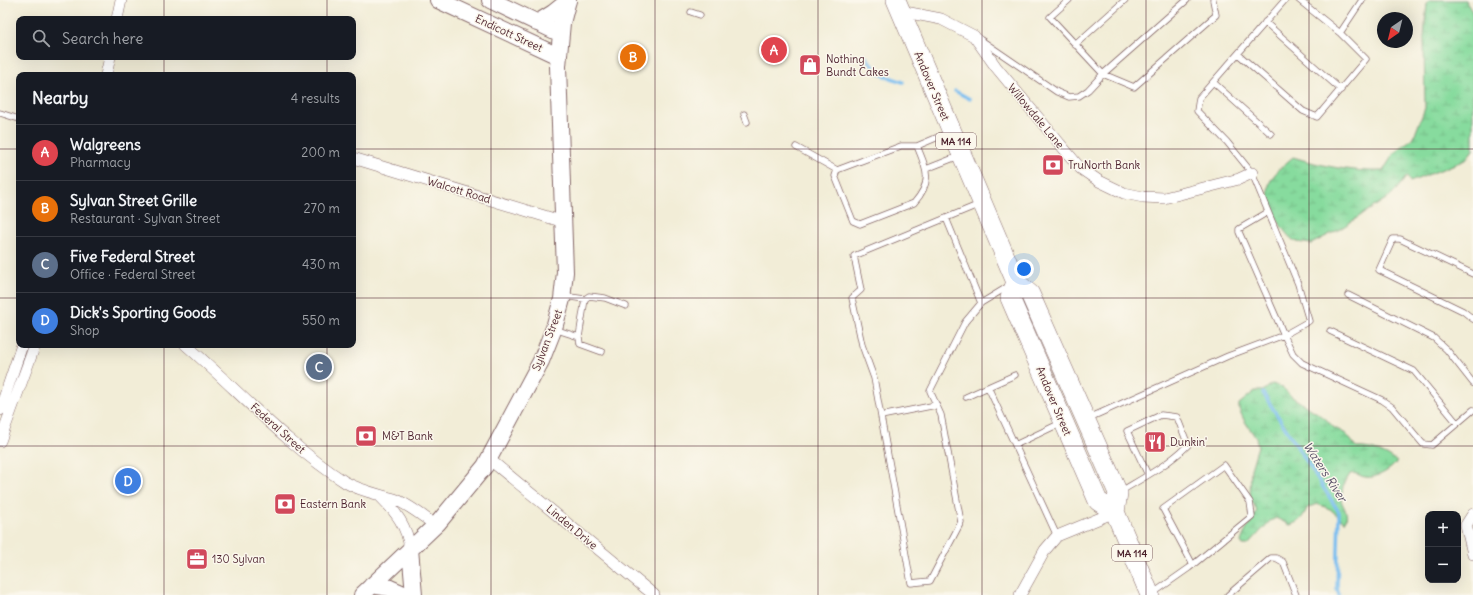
<!DOCTYPE html>
<meta charset="utf-8">
<style>
body{margin:0;font-family:Delius,sans-serif;background:#242831;color:#f1f3f6}
.controls{position:absolute;right:12px;bottom:12px;display:grid;overflow:hidden;border-radius:8px;box-shadow:0 4px 16px #0002}
.controls button{width:36px;height:36px;display:grid;place-items:center;padding:0;border:0;border-bottom:1px solid #363941;background:#171b24;color:#f1f3f6;font:20px sans-serif}
.compass{position:absolute;left:1377px;top:12px;width:36px;height:36px;border-radius:50%;background:#171b24;box-shadow:0 4px 16px #0002;rotate:215deg}
.you{position:absolute;left:1024px;top:269px;width:14px;height:14px;margin:-10px;border:3px solid #fff;border-radius:50%;background:#1a73e8;box-shadow:0 0 0 6px #1a73e833}
.badge{display:grid;place-items:center;width:26px;height:26px;border-radius:50%;background:#8c9099;color:#fff;font-size:13px;font-weight:700}
.pin{position:absolute;translate:-50% -50%;border:2px solid #fff;box-shadow:0 1px 4px #0006}
.list{margin:0;padding:0;list-style:none}
h2{display:flex;justify-content:space-between;align-items:center;height:52px;margin:0;padding:0 16px;font-size:17px}
h2 small{font-size:13px;font-weight:400;color:#9ea1a6}
.list li{display:grid;grid-template-columns:26px 1fr auto;gap:12px;align-items:center;box-sizing:border-box;height:56px;padding:0 16px;border-top:1px solid #363941}
.list b{display:block;font-size:15px;white-space:nowrap}
.list p{margin:0;font-size:13px;white-space:nowrap;color:#9ea1a6}
.list em{font-size:13px;font-style:normal;color:#9ea1a6}
.icon{flex:none;width:22px;height:22px;fill:none;stroke:currentColor;stroke-width:2;stroke-linecap:round;stroke-linejoin:round}
.map{position:relative;flex:none;width:1473px;height:595px;overflow:hidden}
.search{position:absolute;background:#171b24;box-shadow:0 4px 16px #0002;left:16px;top:16px;width:340px;height:44px;display:flex;align-items:center;gap:10px;box-sizing:border-box;padding:0 14px;border-radius:8px;color:#9ea1a6;font-size:15px}
.panel{position:absolute;background:#171b24;box-shadow:0 4px 16px #0002;left:16px;top:72px;width:340px;height:276px;border-radius:8px}
.map>svg:first-child{display:block}
.wetland{fill:url(#wetland-marsh);stroke:#687d64}
.lines{fill:none;stroke-linecap:round;stroke-linejoin:round}
.stream{stroke:#79bef0;stroke-width:3.5}
.service-casing{stroke:#856767;stroke-width:7}
.minor-casing{stroke:#856767;stroke-width:12}
.secondary-casing{stroke:#856767;stroke-width:18}
.trunk-casing{stroke:#856767;stroke-width:20}
.service{stroke:#fff;stroke-width:5.5}
.minor{stroke:#fff;stroke-width:11}
.secondary{stroke:#fff;stroke-width:16}
.trunk{stroke:#fff;stroke-width:19}
.grid{fill:none;stroke:#4a1f2b;stroke-width:1;stroke-opacity:0.55}
.labels{text-anchor:middle;stroke-width:3;stroke-linejoin:round;paint-order:stroke}
.shield{fill:#fbf7ec;stroke:#7f6065;stroke-width:1}
.shield-label{font-size:10px;font-weight:bold;fill:#4a1f2b}
.street-label{font-size:11px;fill:#4a1f2b;stroke:#fbf7ec}
.poi-label{font-size:11px;fill:#4a1f2b;stroke:#fbf7ec;text-anchor:start}
.water-label{font-size:12px;font-style:italic;fill:#584f66;stroke:#fbf7ec}
</style>
<div class="map">
<svg width="1473" height="595" viewBox="0 0 1473 595">
<defs>
<pattern id="wetland-marsh" width="20" height="14" patternUnits="userSpaceOnUse"><rect width="20" height="14" fill="#87db9e"/><path d="M1 5h8M5 5V1M11 12h8M15 12V8" fill="none" stroke="#76bc88"/></pattern>
</defs>
<rect width="100%" height="100%" fill="#fbf7ec"/>
<filter id="ink" filterUnits="userSpaceOnUse"><feTurbulence type="fractalNoise" baseFrequency=".025" numOctaves="2"/><feDisplacementMap in="SourceGraphic" scale="8" xChannelSelector="R" yChannelSelector="G"/><feConvolveMatrix kernelMatrix="1 2 1 2 8 2 1 2 1" color-interpolation-filters="sRGB"/></filter>
<filter id="wash" filterUnits="userSpaceOnUse"><feTurbulence type="fractalNoise" baseFrequency=".012" numOctaves="4" result="noise"/><feDisplacementMap in="SourceGraphic" scale="16" xChannelSelector="R" yChannelSelector="G"/><feGaussianBlur stdDeviation="0.9" result="paint"/><feColorMatrix in="noise" values="0 0 0 0 0 0 0 0 0 0 0 0 0 0 0 0 0 1.4 0 .05"/><feComposite in="paint" operator="in"/></filter>
<g filter="url(#wash)">
<rect width="100%" height="100%" fill="#f2edd7"/>
<!-- wetland -->
<path class="wetland" d="M1429,0h36l8,13v137l-8,10 -55,22 -3,-6 -15,19 -52,34 -29,15c-5,-1 -14,-1 -18,-4 -12,-9 -28,-40 -24,-55 3,-11 16,-21 24,-28 29,9 59,15 90,14l11,-18 20,-16 11,-29 -1,-71 3,-34z
M1272,384l10,3 10,10 33,21 8,9 13,7 11,14c14,-1 29,5 40,14 -7,8 -20,17 -32,15 -6,-1 -9,-5 -15,-3l-7,12 -2,14c3,9 8,13 4,22l-15,-13 -12,-5 -11,4c-4,9 -7,14 -17,17l-14,-7 -6,3 -22,24h-5l-2,-3c3,-12 12,-20 16,-32l-7,-12 1,-29 7,-23 -2,-8 -12,-18 -5,-11v-5l16,-13h8z"/>
<g class="lines">
<!-- stream -->
<path class="stream" d="M864,55l16,19 23,8
M955,91l15,8
M1263,393l76,119 -2,76 2,7"/>
</g>
</g>
<g filter="url(#ink)">
<g class="lines">
<!-- service casing -->
<g class="service-casing">
<path id="service" d="M1069,0l-19,17 53,57 31,13 82,-72 -3,-15
M1299,0l41,33
M691,12l9,3
M1265,22l76,68
M981,40l76,52 12,5 10,-1 9,-6 15,-16 84,-74
M1075,45l50,-45
M1238,54l65,57 14,6 49,-58 -26,-26 22,-33
M1213,82l58,52
M0,113l19,6
M744,114l3,8
M796,147l41,23 64,-24h16l33,-14
M926,169l33,-13
M837,170l-2,6 18,45 7,3 54,-21c19,-21 13,-33 3,-57
M980,204l-126,52 7,34 -9,8 10,47 12,33 37,205 19,-2 31,-59 -20,-107 -11,-24 35,-69 16,-19 28,-17
M1268,212l-29,17v3l45,103 25,-14 -11,-37 -46,-111 -25,-31 -30,-31 2,-13 86,-98
M946,218l35,85
M1473,274l-73,-35h-7l-14,31 84,41 10,8
M1348,295l86,43 13,12 26,33
M563,296l22,3 4,-3 16,2 21,8
M554,329l25,8 6,-38
M1330,331l84,40 43,52
M579,337l1,7 22,8
M988,387l27,-12
M966,397l22,-10 27,58
M881,416l55,-11
M1089,418l139,-62 56,-21 9,19 9,9 80,37 10,7 31,37 9,1 41,-35
M1121,491c24,-14 48,-27 67,-46l-11,-28 -16,-2 -34,16 21,44
M1057,536l-42,-91 46,-22
M1152,594l37,-26 63,-52 -2,-14 -26,-37 -61,44 30,56
M1228,595l43,-37h5l7,4 13,33"/>
</g>
<!-- minor casing -->
<g class="minor-casing">
<path id="minor" d="M900,11l41,8 33,17 22,31 84,101 19,13 25,12 19,4 21,1 75,-19 13,-6
M117,19l4,-19
M106,75l4,-18
M353,158l211,64
M186,345c53,46 100,99 159,137 15,9 33,12 49,17 14,5 29,17 41,26
M0,410l22,-65
M0,441l35,-96
M489,459l165,136
M380,496c16,16 27,30 30,53
M1473,514l-7,11 7,29
M1020,595l25,-45 12,-14 58,-24"/>
</g>
<!-- secondary casing -->
<g class="secondary-casing">
<path id="secondary" d="M438,0l120,56
M490,0l71,34
M537,23l16,-10 15,-12
M410,549l4,46
M372,585l18,3 16,7
M362,595l76,-72 47,-57 56,-105 13,-33 8,-29 3,-27 -7,-206 4,-43 6,-23"/>
</g>
<!-- trunk casing -->
<g class="trunk-casing">
<path id="trunk" d="M896,0l120,282 14,12 88,199 -3,19 35,83
M1016,282l-6,16 88,203 17,11"/>
</g>
<!-- service -->
<use href="#service" class="service"/>
<!-- minor -->
<use href="#minor" class="minor"/>
<!-- secondary -->
<use href="#secondary" class="secondary"/>
<!-- trunk -->
<use href="#trunk" class="trunk"/>
</g>
</g>
<!-- grid -->
<path class="grid" d="M164,0v19M327,0v19M491,0v595M655,0v595M818,0v595M982,0v595M1146,0v595M1309,0v595M164,57v18M327,57v18M0,149h19M353,149h1120M0,298h19M353,298h1120M164,345v250M327,345v250M0,446h1473"/>
<!-- icons -->
<defs>
<g id="shop-square" transform="scale(1.15)"><rect x="-9" y="-9" width="18" height="18" rx="4" fill="#d1495b" stroke="#fbf7ec"/><path d="M-5-2.5h2.3a2.7 3.5 0 0 1 5.4 0H5L5.5 6h-11ZM-1.5-2.5h3a1.5 2.3 0 0 0-3 0Z" fill="#fff"/></g>
<g id="bank-square" transform="scale(1.15)"><rect x="-9" y="-9" width="18" height="18" rx="4" fill="#d1495b" stroke="#fbf7ec"/><path d="M-6-4H6V4H-6ZM0-2.3a2.3 2.3 0 1 0 0 4.6a2.3 2.3 0 1 0 0-4.6Z" fill="#fff"/></g>
<g id="restaurant-square" transform="scale(1.15)"><rect x="-9" y="-9" width="18" height="18" rx="4" fill="#d1495b" stroke="#fbf7ec"/><path d="M-5-6h1v4h1v-4h1v4h1v-4h1v5L-1.5 .5V6h-2V.5L-5-1ZM5-6V6H3V1.5H1.5Q1.5-4 5-6Z" fill="#fff"/></g>
<g id="office-square" transform="scale(1.15)"><rect x="-9" y="-9" width="18" height="18" rx="4" fill="#d1495b" stroke="#fbf7ec"/><path d="M-6-3h4V-5.5h4V-3h4V5H-6ZM-1-4.5V-3h2v-1.5ZM-6 0V1H6V0Z" fill="#fff"/></g>
</defs>
<g fill-rule="evenodd">
<use href="#shop-square" x="810" y="65"/>
<use href="#bank-square" x="1053" y="165"/>
<use href="#bank-square" x="366" y="436"/>
<use href="#restaurant-square" x="1155" y="442"/>
<use href="#bank-square" x="285" y="504"/>
<use href="#office-square" x="197" y="559"/>
</g>
<g class="labels">
<!-- shield labels -->
<g class="shield">
<rect x="936" y="133" width="40" height="16" rx="3"/>
<rect x="1112" y="545" width="40" height="16" rx="3"/>
</g>
<g class="shield-label">
<text x="956" y="145">MA 114</text>
<text x="1132" y="557">MA 114</text>
</g>
<!-- street labels -->
<g class="street-label">
<text transform="translate(509 33) rotate(25)" y="4">Endicott Street</text>
<text transform="translate(932 86) rotate(67)" y="4">Andover Street</text>
<text transform="translate(1036 116) rotate(50)" y="4">Willowdale Lane</text>
<text transform="translate(459 190) rotate(17)" y="4">Walcott Road</text>
<text transform="translate(547 340) rotate(-69)" y="4">Sylvan Street</text>
<text transform="translate(1054 401) rotate(67)" y="4">Andover Street</text>
<text transform="translate(278 428) rotate(42)" y="4">Federal Street</text>
<text transform="translate(572 527) rotate(40)" y="4">Linden Drive</text>
</g>
<!-- poi labels -->
<g class="poi-label">
<text x="826" y="63">Nothing<tspan x="826" dy="13">Bundt Cakes</tspan></text>
<text x="1068" y="169">TruNorth Bank</text>
<text x="382" y="440">M&amp;T Bank</text>
<text x="1170" y="446">Dunkin'</text>
<text x="300" y="508">Eastern Bank</text>
<text x="212" y="563">130 Sylvan</text>
</g>
<!-- water labels -->
<g class="water-label">
<text transform="translate(1325 472) rotate(57)" y="4">Waters River</text>
</g>
</g>
</svg>
<div class="controls">
<button>+</button>
<button>−</button>
</div>
<svg class="compass" viewBox="-18 -18 36 36"><path d="M0-13l5 13h-10z" fill="#e53935"/><path d="M0 13l5-13h-10z" fill="#9ea1a6"/></svg>
<div class="you"></div>
<div class="pin badge" style="left:774px;top:50px;background:#e0444e">A</div>
<div class="pin badge" style="left:633px;top:57px;background:#e8710a">B</div>
<div class="pin badge" style="left:319px;top:367px;background:#5c6f8a">C</div>
<div class="pin badge" style="left:128px;top:481px;background:#3f7fe0">D</div>
<div class="search"><svg class="icon" aria-label="search" viewBox="0 0 24 24"><circle cx="10" cy="10" r="6"/><path d="M15 15l6 6"/></svg>Search here</div>
<section class="panel">
<h2>Nearby<small>4 results</small></h2>
<ul class="list">
<li><span class="badge" style="background:#e0444e">A</span><div><b>Walgreens</b><p>Pharmacy</p></div><em>200 m</em></li>
<li><span class="badge" style="background:#e8710a">B</span><div><b>Sylvan Street Grille</b><p>Restaurant · Sylvan Street</p></div><em>270 m</em></li>
<li><span class="badge" style="background:#5c6f8a">C</span><div><b>Five Federal Street</b><p>Office · Federal Street</p></div><em>430 m</em></li>
<li><span class="badge" style="background:#3f7fe0">D</span><div><b>Dick's Sporting Goods</b><p>Shop</p></div><em>550 m</em></li>
</ul>
</section>
</div>
